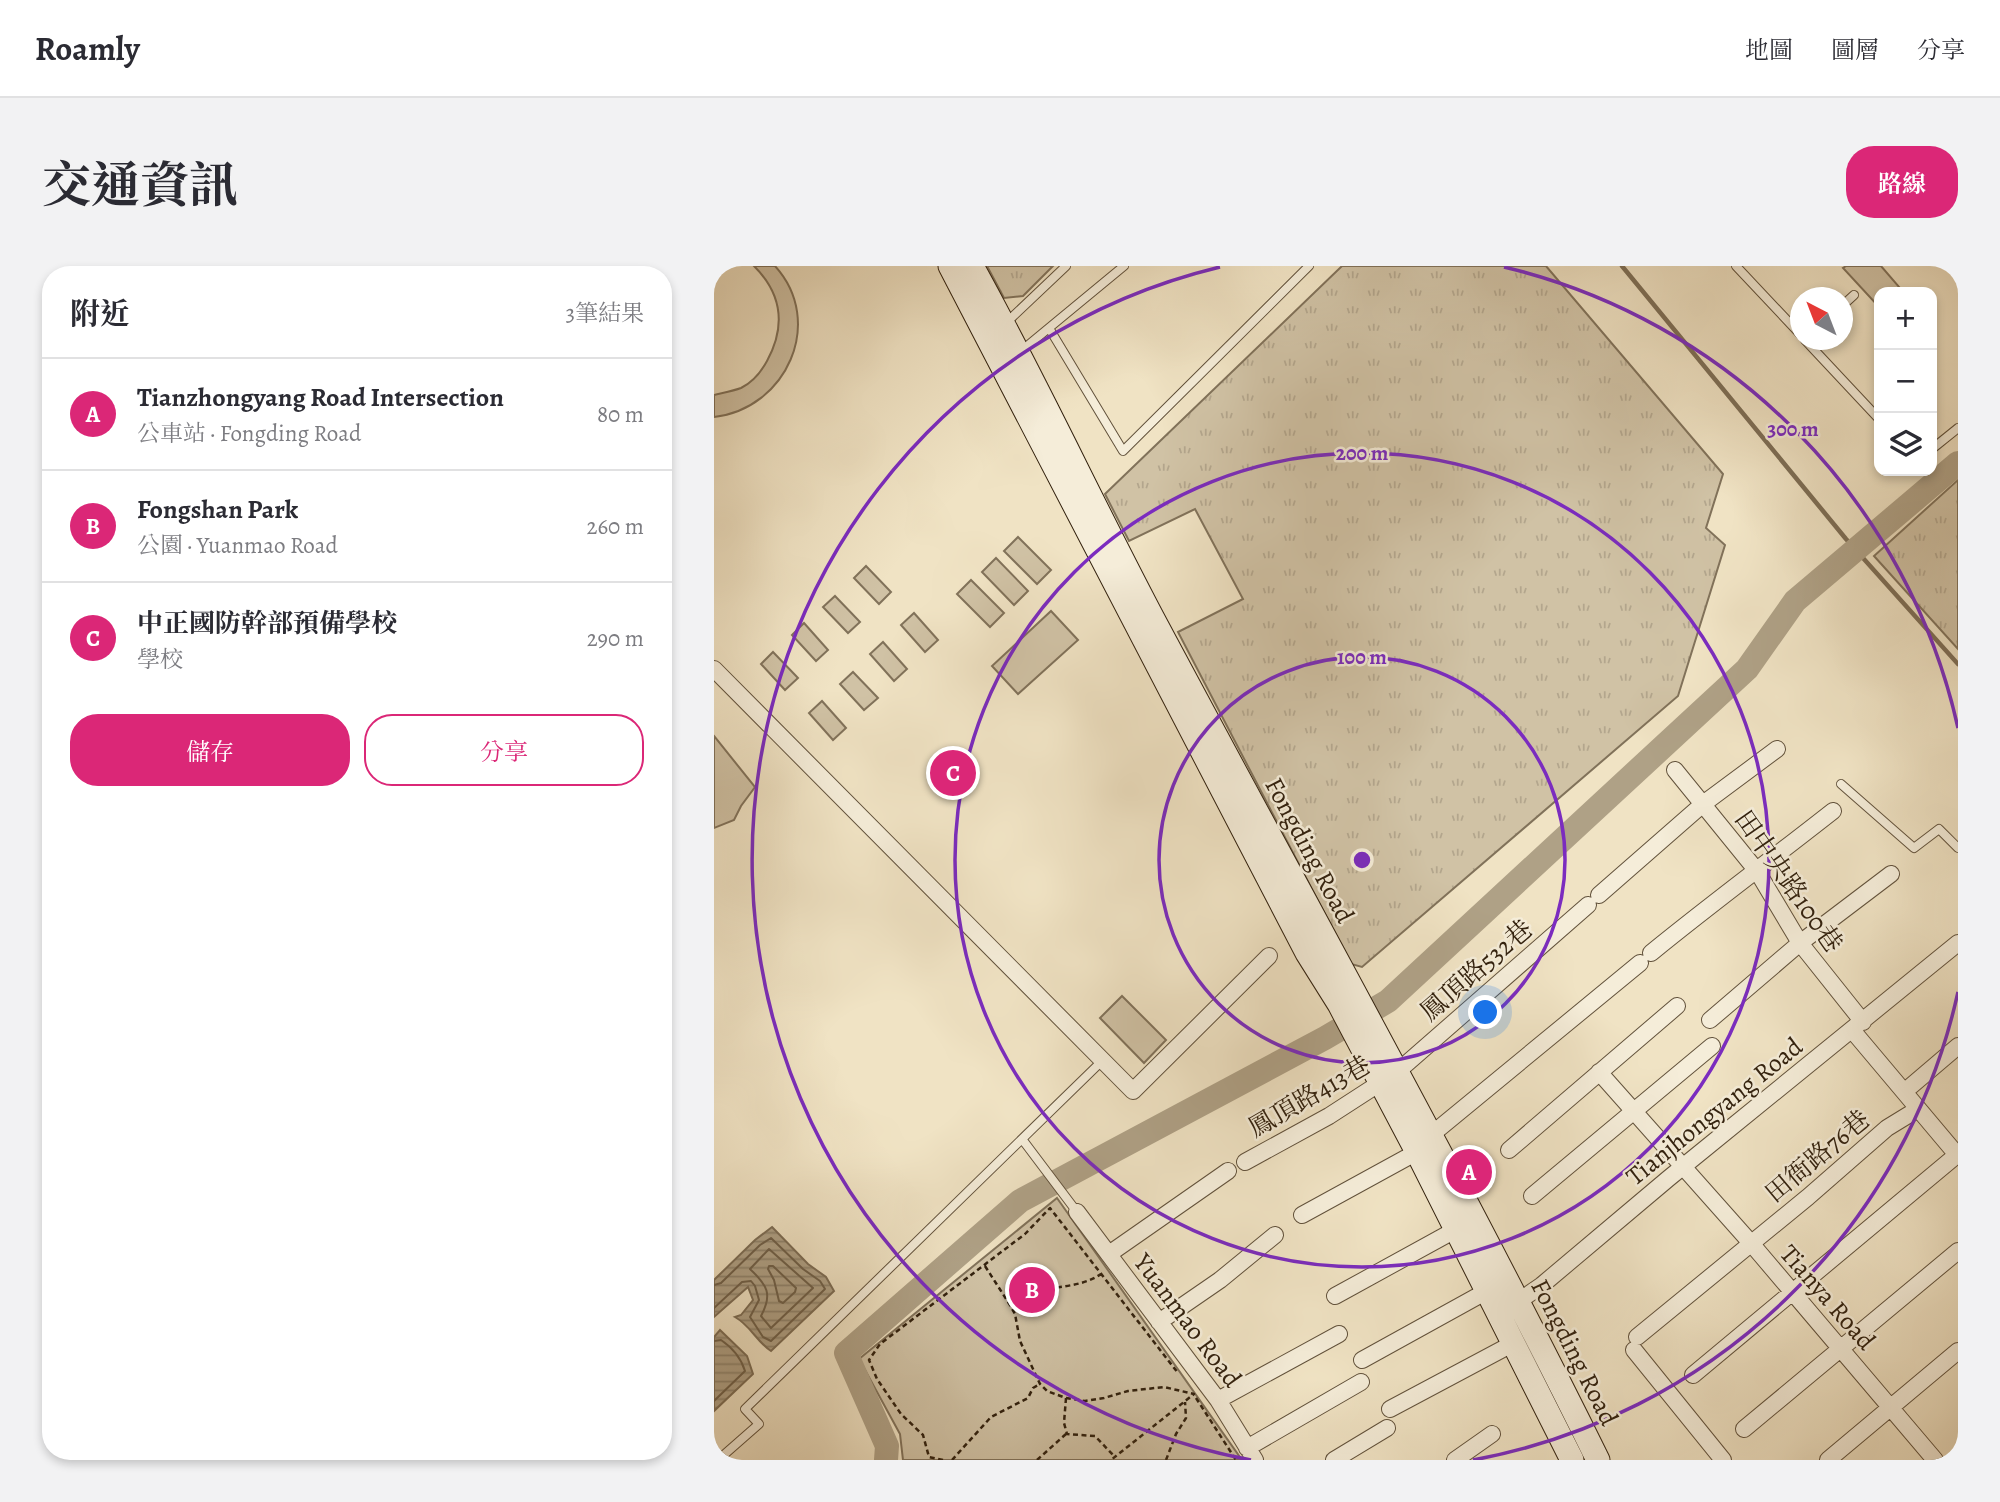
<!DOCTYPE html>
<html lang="zh-TW">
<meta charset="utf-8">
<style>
body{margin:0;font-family:Alegreya,"Noto Serif TC",serif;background:#f2f2f3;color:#2b2b33}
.controls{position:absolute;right:21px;top:21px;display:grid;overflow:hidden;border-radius:14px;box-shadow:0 4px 10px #0003}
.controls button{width:63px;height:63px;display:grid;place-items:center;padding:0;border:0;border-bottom:2px solid #e1e1e2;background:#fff;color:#2b2b33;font:35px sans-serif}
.compass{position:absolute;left:1076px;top:21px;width:63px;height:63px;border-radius:50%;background:#fff;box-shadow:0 4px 10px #0003;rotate:318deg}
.you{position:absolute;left:772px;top:747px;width:24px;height:24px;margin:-18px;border:5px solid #fff;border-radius:50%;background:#1a73e8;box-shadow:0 0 0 10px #1a73e833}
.badge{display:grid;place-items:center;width:46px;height:46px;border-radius:50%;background:#db2777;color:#fff;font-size:23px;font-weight:700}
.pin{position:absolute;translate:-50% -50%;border:4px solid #fff;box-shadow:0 2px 7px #0006}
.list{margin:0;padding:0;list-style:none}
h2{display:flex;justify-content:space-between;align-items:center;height:91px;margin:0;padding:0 28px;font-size:30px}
h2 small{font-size:23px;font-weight:400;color:#7c7c81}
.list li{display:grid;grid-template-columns:46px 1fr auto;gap:21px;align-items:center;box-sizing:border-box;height:112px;padding:0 28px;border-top:2px solid #e1e1e2}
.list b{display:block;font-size:26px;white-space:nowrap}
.list p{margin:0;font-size:23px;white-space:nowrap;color:#7c7c81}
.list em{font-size:23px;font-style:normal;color:#7c7c81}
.actions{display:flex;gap:14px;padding:21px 28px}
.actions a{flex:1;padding:16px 0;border:2px solid #db2777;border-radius:28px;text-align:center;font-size:24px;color:#db2777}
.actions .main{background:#db2777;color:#fff}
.icon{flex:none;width:38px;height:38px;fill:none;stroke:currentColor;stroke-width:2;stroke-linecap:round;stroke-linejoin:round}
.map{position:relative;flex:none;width:1244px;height:1194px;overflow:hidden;border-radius:28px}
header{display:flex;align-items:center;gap:42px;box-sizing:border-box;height:98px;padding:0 35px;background:#fff;border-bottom:2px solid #e1e1e2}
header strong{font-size:33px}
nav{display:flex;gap:38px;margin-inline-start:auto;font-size:24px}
.intro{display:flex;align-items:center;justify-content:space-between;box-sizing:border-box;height:168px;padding:0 42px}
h1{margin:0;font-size:49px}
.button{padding:18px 32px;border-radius:28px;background:#db2777;color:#fff;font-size:24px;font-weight:700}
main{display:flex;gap:42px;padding:0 42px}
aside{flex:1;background:#fff;border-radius:28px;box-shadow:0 4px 10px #0003}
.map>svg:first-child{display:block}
.grass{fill:url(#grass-tufts);stroke:#81725a;stroke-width:2}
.park{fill:#d0c2a5;stroke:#81725a;stroke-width:2}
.water{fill:url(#water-rules);stroke:#7d6e56;stroke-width:2}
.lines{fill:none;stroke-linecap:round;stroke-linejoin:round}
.shore{stroke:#70614a;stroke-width:2}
.stream{stroke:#7d6e56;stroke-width:4.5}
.river{stroke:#afa186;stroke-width:24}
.lane-casing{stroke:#62523c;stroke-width:10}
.street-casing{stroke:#62523c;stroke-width:18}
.secondary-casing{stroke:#32210e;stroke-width:25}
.path{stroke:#32210e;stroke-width:2.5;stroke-dasharray:5 3.5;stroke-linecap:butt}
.lane{stroke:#f5edd9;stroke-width:8}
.street{stroke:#f5edd9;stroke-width:16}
.secondary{stroke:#f5edd9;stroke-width:23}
.ring{fill:none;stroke:#7b2cbf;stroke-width:3.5}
.labels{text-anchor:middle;stroke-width:5;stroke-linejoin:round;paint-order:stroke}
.street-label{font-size:26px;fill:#32210e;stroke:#f5edd9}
.centre{fill:#7b2cbf;stroke:#f5edd9;stroke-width:3.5}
.ring-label{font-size:21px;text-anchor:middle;font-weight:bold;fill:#7b2cbf;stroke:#f5edd9;stroke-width:5;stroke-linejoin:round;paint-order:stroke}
</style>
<header>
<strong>Roamly</strong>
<nav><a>地圖</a><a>圖層</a><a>分享</a></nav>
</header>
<div class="intro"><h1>交通資訊</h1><a class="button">路線</a></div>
<main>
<aside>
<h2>附近<small>3筆結果</small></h2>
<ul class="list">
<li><span class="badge">A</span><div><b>Tianzhongyang Road Intersection</b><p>公車站 · Fongding Road</p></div><em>80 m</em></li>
<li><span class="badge">B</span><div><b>Fongshan Park</b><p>公園 · Yuanmao Road</p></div><em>260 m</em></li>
<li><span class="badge">C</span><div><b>中正國防幹部預備學校</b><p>學校</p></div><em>290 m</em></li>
</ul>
<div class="actions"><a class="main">儲存</a><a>分享</a></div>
</aside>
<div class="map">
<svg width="1244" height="1194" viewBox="0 0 1244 1194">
<defs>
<pattern id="grass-tufts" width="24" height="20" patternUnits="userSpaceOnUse" patternTransform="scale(1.75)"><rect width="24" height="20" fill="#d0c2a5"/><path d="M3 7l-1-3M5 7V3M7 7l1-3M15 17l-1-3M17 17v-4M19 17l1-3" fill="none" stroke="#b3a68d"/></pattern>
<pattern id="water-rules" width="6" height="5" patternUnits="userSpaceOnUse" patternTransform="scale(1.75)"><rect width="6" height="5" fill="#afa186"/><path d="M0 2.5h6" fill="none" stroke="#8f836c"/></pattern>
</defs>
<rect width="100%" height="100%" fill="#f0e3c4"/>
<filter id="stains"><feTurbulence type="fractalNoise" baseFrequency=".00286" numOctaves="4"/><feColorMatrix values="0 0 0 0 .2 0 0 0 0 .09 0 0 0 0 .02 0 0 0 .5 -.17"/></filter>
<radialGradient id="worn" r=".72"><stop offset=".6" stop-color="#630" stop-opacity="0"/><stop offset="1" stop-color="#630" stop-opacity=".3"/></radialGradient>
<!-- grass -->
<path class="grass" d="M273,0h66l-30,30 -19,2z
M628,0h204l177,208 -17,54 19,17 -47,151 -316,271 -11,-3 -173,-332 65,-33 -48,-90 -66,32 -24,-47z
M1244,214v169l-84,-93z"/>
<!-- park -->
<path class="park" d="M40,0h21c51,56 11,143 -61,151v-22c8,-2 19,-4 27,-7 12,-6 20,-16 26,-27 19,-35 15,-67 -13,-95z
M1132,0h35l19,22 -5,4h-16v15l-36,-39z
M304,271l33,33 -14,14 -33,-33z
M282,292l32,33 -14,14 -32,-33z
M152,300l25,26 -12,12 -25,-26z
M257,314l33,33 -14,14 -33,-33z
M121,330l25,26 -12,11 -25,-26z
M337,345l27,29 -60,54 -26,-28z
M200,347l24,27 -13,12 -24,-27z
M90,357l24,27 -12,11 -24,-26z
M169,376l24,27 -13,12 -24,-27z
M59,386l25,26 -13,12 -24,-26z
M139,406l25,26 -14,12 -24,-26z
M108,435l24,27 -13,12 -24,-27z
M0,470l41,51 -14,19 -7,14 -20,8z
M408,730l44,44 -22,23 -44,-45z
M343,932l185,262h-339l-3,-26 -41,-75z"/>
<!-- water -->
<path class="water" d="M58,961l36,37 18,13 8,14 -63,60c-15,-10 -20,-25 -36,-34l6,-2 12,-15 -5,-13 -34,30v-37l41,-40z
M6,1064l27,26 6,18 -39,37v-74z"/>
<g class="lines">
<!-- shore -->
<path class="shore" d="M55,983l44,39 -42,40 -10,-12c12,-22 6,-31 -11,-47z
M55,1000h4l23,22 -1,4 -12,11 -4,-2 -5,-21 -6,-11z
M0,1019l7,-2 39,-38 11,-7 32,31 17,12 5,8 -54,52 -8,-4 -13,-20 9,-17 -4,-14 -4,-5 -9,1 -28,26
M0,1075l7,-1c12,8 20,18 24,31l-31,30"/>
<!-- stream -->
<path class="stream" d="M908,0l224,273 112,125"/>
<!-- river -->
<path class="river" d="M172,1194l1,-14 -41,-93 174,-152 305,-163 63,-37 359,-332 48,-68 163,-138"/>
<!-- lane casing -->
<g class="lane-casing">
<path id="lane" d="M1022,0l64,68
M1128,40l12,-11
M293,56l59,-56
M335,62l74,123 186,-185
M1091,74l74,79
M307,85l103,-85
M1218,183l26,-21
M1127,518l73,64 25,-19 19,19
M308,873l55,73
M4,1194l41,-36 -14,-15 357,-348"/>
</g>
<!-- street casing -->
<g class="street-casing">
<path id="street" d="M0,403l419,422 136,-135
M961,504l82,101 43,72 63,79
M885,629l104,-91 74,-55
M937,687c60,-49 121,-94 182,-142
M996,754l90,-77 91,-69
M1138,764l106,126
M885,806l151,170 185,218
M1190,826l54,-46
M717,869l209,-172
M795,884l168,-144
M531,896l84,-46 68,-44 191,-167
M818,930l180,-150
M363,946l141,188 37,60
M588,949l115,-63
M395,988l119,-83
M621,1030l122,-67
M798,1040l30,-21 127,-107 289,-235
M445,1056l61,-42 55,-45
M923,1071l171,-140 79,-69 31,-19
M920,1084l89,110
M648,1094l125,-69
M979,1109l265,-221
M504,1134l121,-66
M676,1143l124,-66
M1030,1163l214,-178
M533,1182l114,-66
M620,1194l53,-32
M741,1194l37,-26
M1114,1194l130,-109"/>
</g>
<!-- secondary casing -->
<g class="secondary-casing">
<path id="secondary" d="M236,0l357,687 32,51 78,148 155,308
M258,0c66,119 122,242 186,362 148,277 301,551 440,832"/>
</g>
<!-- path -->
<path class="path" d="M271,1000l25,39 5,9 5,27 20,43 7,7 19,7 19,3 19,-3 24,-7 36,-4 30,7 -83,66
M296,1039c22,-23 64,-12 91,-31
M352,1132l-2,25 3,11 28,2 20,21
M482,1132l40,62
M229,1194l-14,-3 -6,-22 -22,-21 -24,-35 -8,-19 11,-16 145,-110 25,-26 128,165
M238,1194l39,-43 37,-19 5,-10 7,-4
M323,1194l29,-26
M452,1194l10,-26 10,-16 -1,-16"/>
<!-- lane -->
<use href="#lane" class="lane"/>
<!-- street -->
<use href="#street" class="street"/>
<!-- secondary -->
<use href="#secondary" class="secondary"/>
</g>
<!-- distance rings -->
<g class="ring">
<circle cx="648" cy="594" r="203"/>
<circle cx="648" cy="594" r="407"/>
<path d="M1244 726A610 610 0 0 1 759 1194M537 1194A610 610 0 0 1 506 1M790 1A610 610 0 0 1 1244 462"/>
</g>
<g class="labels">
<!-- street labels -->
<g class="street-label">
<text transform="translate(596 584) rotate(62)" y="9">Fongding Road</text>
<text transform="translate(1075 615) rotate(55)" y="9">田中央路100巷</text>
<text transform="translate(762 704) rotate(-41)" y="9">鳳頂路532巷</text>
<text transform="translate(595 830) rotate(-30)" y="9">鳳頂路413巷</text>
<text transform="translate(1000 845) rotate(-39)" y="9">Tianjhongyang Road</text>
<text transform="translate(1103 890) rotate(-40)" y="9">田衙路76巷</text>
<text transform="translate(1114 1031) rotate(49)" y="9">Tianya Road</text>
<text transform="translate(474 1054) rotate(53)" y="9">Yuanmao Road</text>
<text transform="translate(861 1086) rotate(63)" y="9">Fongding Road</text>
</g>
</g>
<circle cx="648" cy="594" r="10" class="centre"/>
<g class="ring-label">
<text x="1079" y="170">300 m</text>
<text x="648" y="194">200 m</text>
<text x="648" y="398">100 m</text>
</g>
<rect width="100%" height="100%" filter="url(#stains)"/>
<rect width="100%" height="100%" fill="url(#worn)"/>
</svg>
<div class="controls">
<button>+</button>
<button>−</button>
<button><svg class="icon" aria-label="layers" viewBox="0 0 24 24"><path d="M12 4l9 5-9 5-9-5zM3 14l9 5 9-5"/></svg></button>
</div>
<svg class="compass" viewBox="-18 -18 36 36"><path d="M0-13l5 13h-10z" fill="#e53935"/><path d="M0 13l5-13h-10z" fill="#7c7c81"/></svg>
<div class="you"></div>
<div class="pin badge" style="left:755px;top:906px">A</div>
<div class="pin badge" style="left:318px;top:1024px">B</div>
<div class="pin badge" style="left:239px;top:507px">C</div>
</div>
</main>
